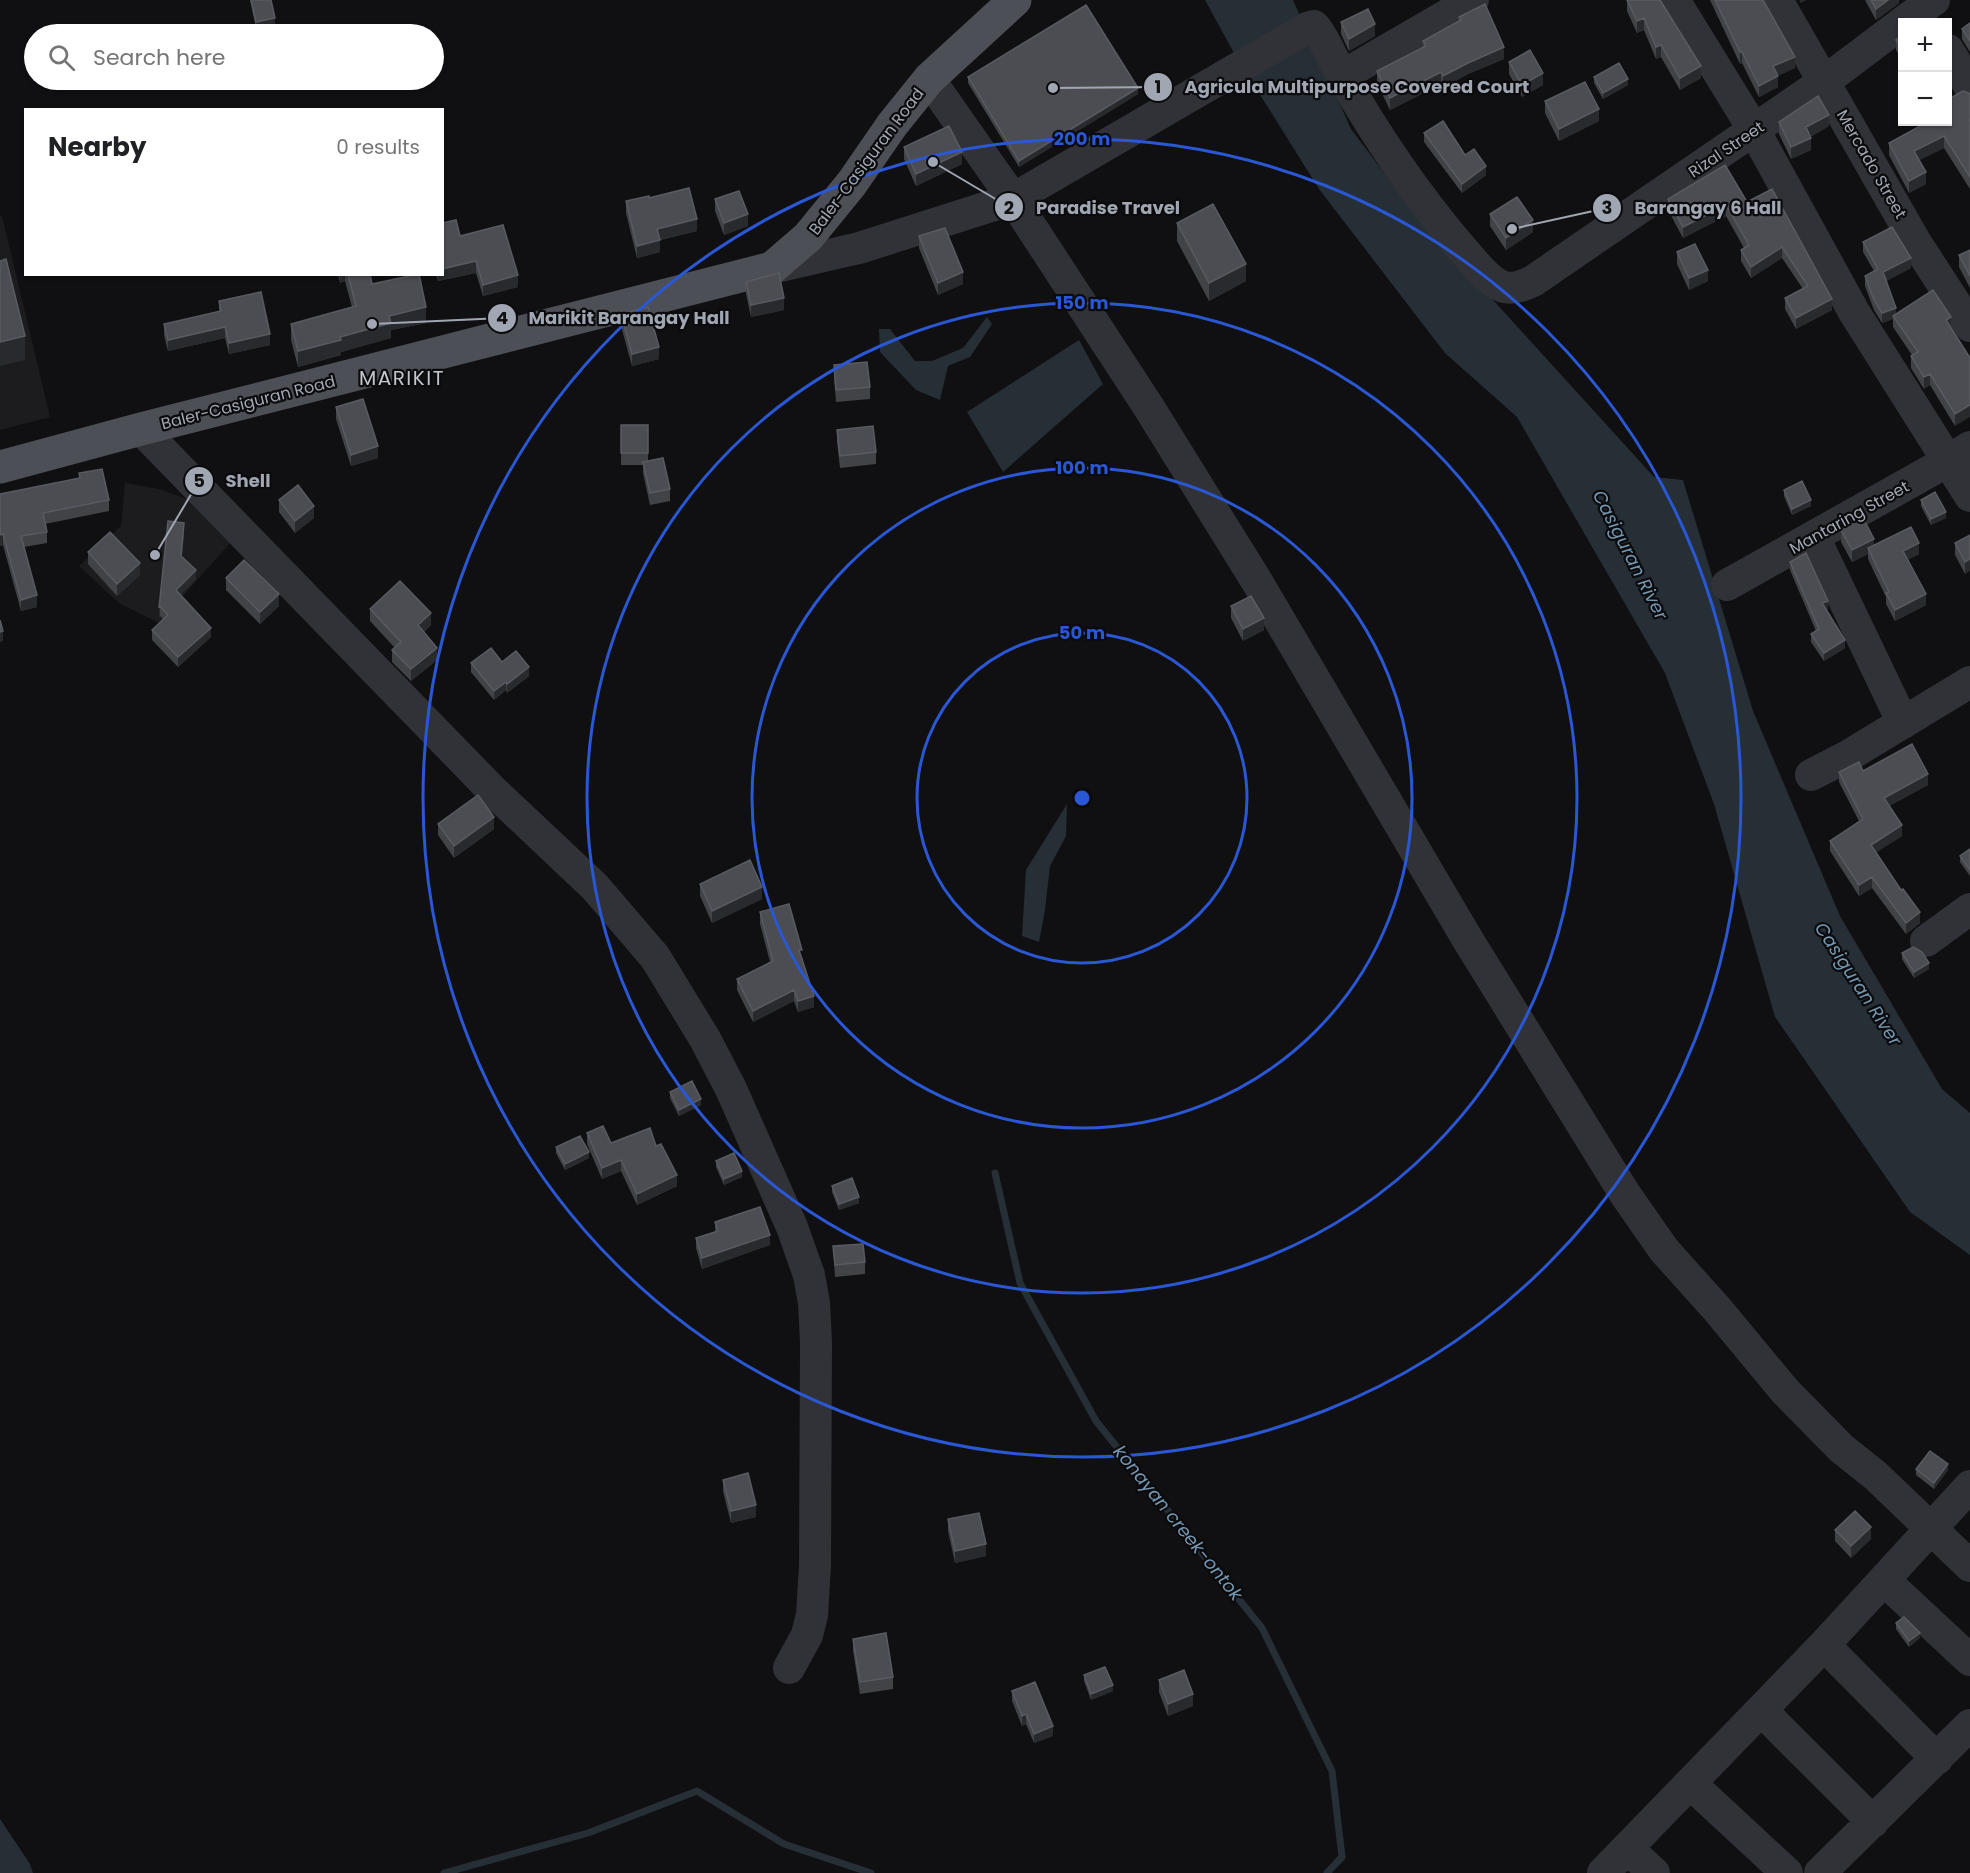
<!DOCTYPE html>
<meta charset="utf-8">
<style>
body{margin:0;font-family:Poppins,sans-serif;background:#f6f6f6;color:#202124}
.controls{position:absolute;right:18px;top:18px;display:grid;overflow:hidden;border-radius:0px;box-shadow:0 2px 4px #0004}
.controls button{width:54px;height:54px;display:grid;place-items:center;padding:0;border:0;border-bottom:2px solid #e0e0e0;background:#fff;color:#202124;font:30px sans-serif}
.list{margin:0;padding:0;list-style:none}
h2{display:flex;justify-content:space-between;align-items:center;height:78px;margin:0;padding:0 24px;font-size:26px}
h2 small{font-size:20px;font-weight:400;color:#757577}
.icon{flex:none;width:33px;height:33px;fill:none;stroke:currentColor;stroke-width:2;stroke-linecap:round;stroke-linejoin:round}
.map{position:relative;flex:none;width:1970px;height:1873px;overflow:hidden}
.search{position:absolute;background:#fff;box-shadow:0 2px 4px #0004;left:24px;top:24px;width:420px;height:66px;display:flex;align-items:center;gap:15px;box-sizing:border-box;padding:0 21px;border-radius:33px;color:#757577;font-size:22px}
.panel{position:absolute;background:#fff;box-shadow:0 2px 4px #0004;left:24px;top:108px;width:420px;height:168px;border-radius:0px}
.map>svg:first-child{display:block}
.built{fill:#1c1c1f}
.water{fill:#262f36}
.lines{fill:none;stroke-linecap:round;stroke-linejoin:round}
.stream{stroke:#262f36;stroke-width:7}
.minor{stroke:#313237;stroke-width:32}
.major{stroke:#4d4f56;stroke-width:33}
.wall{fill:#414347}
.shaded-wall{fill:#292a2d}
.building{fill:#4b4d53;stroke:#595b62;stroke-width:1.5}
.ring{fill:none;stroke:#2a57d4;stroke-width:3}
.labels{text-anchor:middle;stroke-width:4.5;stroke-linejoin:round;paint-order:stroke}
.street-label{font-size:16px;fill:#a0a7b3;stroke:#0b0b0d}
.water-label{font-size:18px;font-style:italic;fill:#7597b1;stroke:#0b0b0d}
.quarter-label{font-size:20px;letter-spacing:1.5px;fill:#c2c6cf;stroke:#0b0b0d}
.centre{fill:#2a57d4;stroke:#0b0b0d;stroke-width:3}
.ring-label{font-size:18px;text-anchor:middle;font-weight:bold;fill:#2a57d4;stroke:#0b0b0d;stroke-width:4.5;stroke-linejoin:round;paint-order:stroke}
.leader{fill:none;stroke:#a0a7b3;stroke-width:2}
.callout-dot{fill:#a0a7b3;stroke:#0b0b0d;stroke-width:2}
.mark-label{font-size:18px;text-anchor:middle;font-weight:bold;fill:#111}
.callout-label{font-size:18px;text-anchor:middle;font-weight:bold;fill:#a0a7b3;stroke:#0b0b0d;stroke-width:4.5;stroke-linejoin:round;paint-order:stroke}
</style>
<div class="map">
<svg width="1970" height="1873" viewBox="0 0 1970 1873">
<rect width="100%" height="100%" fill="#101012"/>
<!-- built -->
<path class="built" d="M0,215l2,1 48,201 -50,13z
M125,483l34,6 28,10 43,44 -71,80 -40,-20 -40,-37 42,-40z"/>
<!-- water -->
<path class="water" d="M1205,0h88l58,129 64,85 239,263 29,3 70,231 87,205 102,173 28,24v142l-60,-43 -135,-195 -61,-213 -49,-131 -148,-256 -72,-64 -126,-164 -85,-136z
M987,317l5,7 -22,33 -22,9 -8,34 -24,-10 -36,-38 -1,-23h11l25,32h17l31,-13z
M1079,340l24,44 -100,88 -36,-60z
M1067,804l-1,32 -16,30 -5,44 -6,32 -17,-6 4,-66z
M0,1819l30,45 3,9h-33z"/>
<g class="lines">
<!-- stream -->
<path class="stream" d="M995,1173l25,110 76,138 166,207 70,143 10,86 -15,16
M444,1873l144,-40 109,-42 87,53 87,29"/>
<!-- minor -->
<path class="minor" d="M1674,0l80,130 100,182 116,184
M1777,0l139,243 54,83
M1903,22l31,-22
M1948,50l22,37
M1342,76l131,-76
M929,79l84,120 135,207 108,174 212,360 157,254 39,56 53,59 68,82 56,57 35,28 94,90
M772,268l87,-20 154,-49 294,-171 7,-2c10,10 19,35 27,48 35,62 76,122 122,176 11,12 21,27 36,35 11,6 24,1 34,-4l292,-200 77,-58
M141,429l350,360 104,98 60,70 50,82 26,50 61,138 17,48 5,28 2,39 -1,224 -3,49 -5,20 -18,33
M1814,537l89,186
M1727,585l221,-124 22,-14
M1811,775l37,-19 122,-74
M1926,941l44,-32
M1884,1580l86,80
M1824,1645l113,114
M1761,1710l112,112
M1690,1783l97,90
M1627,1848l27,25
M1603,1873l221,-228 146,-159
M1820,1873l150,-148"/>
<!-- major -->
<path class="major" d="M0,467l141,-38 631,-161 36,-31 44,-54 40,-58 37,-46 86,-79"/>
</g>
<!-- wall -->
<path class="wall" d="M250,0h21l4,24 -19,4z
M1627,0h33l41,78 -21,12 -19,-33 -5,2 -12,-29 -7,3 -10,-22z
M1710,0h53l32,68 -18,8 1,11 -19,10 -17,-34 -2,1z
M1865,0h34v3l-23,17z
M1459,17l45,42 -36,15 -25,14 -2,-4 -51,26 -13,-27v-12l46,-23v-7l36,-20z
M1341,22l34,14 -26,15 -8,-17z
M1970,23v29l-8,-13v-10z
M1902,35v25l-6,-10v-10z
M1509,62l34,23 -21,12 -13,-23z
M968,77l170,17 -119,73 -51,-84z
M1594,77l34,8 -25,14 -9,-16z
M1970,95v94l-26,-41 -25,12 7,24 -17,9 -20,-38v-12l30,-16v-5h28z
M1545,101l54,20 -40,20 -14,-28z
M1779,122l50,4 -19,11 1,13 -20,9 -12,-25z
M1424,133l41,22 21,20 -24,18 -38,-51z
M904,147l58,17 -46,22 -12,-27z
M649,198l48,33 -37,9v12l-23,6 -11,-45v-12z
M715,199l33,27 -24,9 -9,-24z
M1668,199l79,3 85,108 -36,19 -11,-20v-11l18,-9 -21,-31 -31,20 -10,-17v-11l3,-2 -18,-32 -43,22 -15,-28z
M1490,214l43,18 -27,18 -16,-24z
M1177,223l69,58 -37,20 -32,-60z
M460,236l58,51 -35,9 -7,-23 -38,8 -2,-7h6z
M919,236l44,48 -25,11 -19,-47z
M1863,242l48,26 -25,13 10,33 55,13 19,31 -15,68 -25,-41 -6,4 -13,-21v-12l1,-1 -19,-28v-8l-11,4 -8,-13 -9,-24v-10l9,-5 -11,-19z
M1970,250v38l-11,-21v-12z
M1677,252l31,29 -19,9 -12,-26z
M338,274h32l2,10 54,39 -35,7v8l-50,14v3l-43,12 -7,-27v-16l61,-17 -7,-26 -5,2z
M746,282l38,28 -33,7 -5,-23z
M219,301l51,44 -41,9 -4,-16 -57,13 -4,-16v-11l55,-12z
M621,314l38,45 -27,7 -11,-40z
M834,365l36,22v12l-34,3 -2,-25z
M336,407l42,51 -27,8 -15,-47z
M621,425h27v36l22,28v12l-20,4 -7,-32v-8h-22z
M837,430l39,22v12l-36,4 -3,-26z
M79,473l30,27v11l-64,13 2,8v11l-23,4 13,60 -16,4 -18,-66 -3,1v-52l79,-15z
M1784,490l27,16 -19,9 -8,-19z
M279,500l35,18 -19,15 -16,-21z
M1921,500l25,18 -15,7 -10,-19z
M1841,530l33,15 45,9 -12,6 19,45 -31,16 -9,-17v-7l-18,-38v-5l-16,8 -11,-20z
M184,533l-2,23 14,23 -16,16 31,42 -33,30 -26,-27v-10l11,-11 -3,-3 -1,1v-9z
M1970,535l-5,39 -10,-19v-12z
M88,552l52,23 -23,21 -29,-32z
M1790,562l38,47 -2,1 19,38 -21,13 -13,-19v-8l5,-3 -26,-61z
M226,578l53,28 -19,18 -34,-34z
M1231,606l33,24 -21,11 -12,-23z
M370,609l61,16 -7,7 13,28 -26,21 -19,-19v-12l3,-2 -25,-27z
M502,662l27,14 -22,17 -1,-3 -12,10 -23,-28v-9z
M1863,771l65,14 -39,21 13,30 -26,16 44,71 -14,11 -34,-46 -13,8 -29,-45v-10l29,-20 -20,-39v-10z
M438,824l56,5 -40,29 -16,-23z
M1970,849v27l-10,-14v-6z
M700,884l62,15 -50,24 -12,-27z
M760,912l42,45 12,50 -16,5 -4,-11 -41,21 -16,-32v-11l33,-17 -10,-38z
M1902,953l27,16 -15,9 -12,-19z
M670,1092l31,13 -22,11 -9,-18z
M587,1133l24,10 45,3 21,40 -40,19 -16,-34 -19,8 -15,-35z
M556,1147l33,11 -24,12 -9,-17z
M716,1161l26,16 -18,8 -8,-18z
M832,1186l27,17 -20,7 -7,-18z
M715,1222l55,23 -68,24 -6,-21v-10l19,-6z
M833,1246l32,16v12l-30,3z
M1916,1469l32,1 -14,19 -18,-14z
M723,1480l33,37 -25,6 -8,-32z
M948,1519l38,37 -31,7 -7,-32z
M1835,1530l36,9 -20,19 -16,-17z
M1896,1623l24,15 -11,9 -13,-18z
M853,1639l40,38v12l-33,5 -7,-43z
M1084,1675l29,16 -22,9 -7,-19z
M1159,1680l34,26 -25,10 -9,-24z
M1012,1691l41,45 -19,7 -8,-19 -4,2 -10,-25z"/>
<!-- shaded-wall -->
<path class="shaded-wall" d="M1800,0h7l-7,3z
M1888,0h11v3l-23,17v-11z
M275,18v6l-19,4v-6z
M1644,18v12l-7,3v-12z
M1375,24v12l-26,15v-12z
M1661,45v12l-5,2v-12z
M1504,47v12l-36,15 -25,14v-12l25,-13z
M1740,52h2v11l-2,1z
M1795,57v11l-22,10v-12z
M1701,66v12l-21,12v-12z
M1441,72v12l-51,26v-12z
M1543,73v12l-21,12v-12z
M1778,76v11l-19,10v-11z
M1628,79v6l-25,14v-6z
M1138,88v6l-119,73v-6z
M1599,109v12l-40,20v-12z
M1829,115v11l-23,13v-12z
M1944,136v12l-30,15v-12z
M1811,138v12l-20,9v-12z
M962,152v12l-46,22v-12z
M1486,166v9l-24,18v-9z
M1926,172v12l-17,9v-12z
M1726,205v11l-43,22v-11z
M748,214v12l-24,9v-12z
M697,219v12l-40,9v-11z
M1533,220v12l-27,18v-12z
M660,240v12l-23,6v-12z
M1782,247v11l-31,20v-11z
M1911,258v10l-28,15v-11z
M476,261v12l-38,8v-7h4v-5z
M1246,264v17l-37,20v-18z
M1708,270v11l-19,9v-12z
M963,272v12l-25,11v-12z
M340,274h5v7l-5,2z
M518,275v12l-35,9v-11z
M784,298v12l-33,7v-12z
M1832,299v11l-36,19v-11z
M426,307v16l-35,7v8l-50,14v3l-43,12v-16l42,-14 49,-21z
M1896,308v10l-3,-2v3l-11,4v-10z
M1951,317v12l-5,-9z
M225,327v11l-57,13v-11z
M270,334v11l-41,9v-11z
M25,336v24l-25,6v-24z
M659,347v12l-27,7v-12z
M1930,374v11l-6,4v-12z
M1970,405v12l-15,9v-12z
M378,446v12l-27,8v-11z
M1811,500v6l-19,9v-6z
M314,506v12l-19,15v-12z
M1946,512v6l-15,7v-6z
M184,523v10l-3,32v-9z
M3,534v11l-3,1v-11z
M1874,539v11l-6,-2v6l-16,8v-12z
M1919,543v11l-16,8v-11z
M1970,559v12l-5,3v-12z
M140,563v12l-23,21v-12z
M196,570v9l-20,21v-10z
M279,594v12l-19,18v-12z
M1926,594v11l-31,16v-11z
M37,595v12l-16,4v-11z
M1828,601v8l-6,2v-8z
M160,606v10l-1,1v-9z
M431,613v12l-13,12v-12z
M1264,618v12l-21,11v-12z
M211,628v9l-33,30v-10z
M3,631v10l-3,1v-10z
M1845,640v8l-21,13v-8z
M437,648v12l-26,21v-12z
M529,667v9l-22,17v-9z
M506,682v8l-12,10v-9z
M1928,774v11l-44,24v-11z
M494,817v12l-40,29v-12z
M1902,825v11l-31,20v-11z
M1872,877v11l-13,8v-11z
M762,887v12l-50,24v-12z
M1920,912v11l-14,11v-11z
M1929,963v6l-15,9v-6z
M794,990v11l-41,21v-11z
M814,996v11l-16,5v-11z
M701,1099v6l-22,11v-6z
M589,1152v6l-24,12v-6z
M621,1160v11l-19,8v-11z
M742,1171v6l-18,8v-6z
M677,1175v11l-40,19v-11z
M859,1197v6l-20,7v-6z
M770,1235v10l-68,24v-11z
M1948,1464v6l-14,19v-6z
M756,1505v12l-25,6v-12z
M1871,1527v12l-20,19v-12z
M986,1544v12l-31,7v-12z
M1920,1633v5l-11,9v-6z
M1113,1685v6l-22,9v-6z
M1193,1694v12l-25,10v-12z
M1026,1714v10l-4,2v-10z
M1053,1726v10l-19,7v-9z"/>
<!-- building -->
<path class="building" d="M251,0h20l4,18 -19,4z
M1627,0h33l41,66 -21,12 -19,-33 -5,2 -12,-29 -7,3z
M1715,0h48l32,57 -22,9 5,10 -19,10 -17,-34h-2z
M1871,0h17l-12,9z
M1485,4l19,43 -36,16 -25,13 -2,-4 -51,26 -13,-27 49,-25 -3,-5 38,-21 -2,-3z
M1086,5l52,83 -119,73 -51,-84z
M1368,9l7,15 -26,15 -8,-17z
M1970,23v18l-8,-12z
M1902,35v15l-6,-10z
M1530,50l13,23 -21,12 -13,-23z
M1619,63l9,16 -25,14 -9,-16z
M1585,82l14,27 -40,20 -14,-28z
M1963,91l6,2 1,2v24l-1,1 1,2v55l-26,-41 -30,15 12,21 -17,9 -20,-38 35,-19 -1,-2h24v-22z
M1818,96l11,19 -23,12 5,11 -20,9 -12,-25z
M1443,121l22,34 9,-6 12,17 -24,18 -38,-51z
M949,126l13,26 -46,22 -12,-27z
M1725,165l22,37 25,-13 60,110 -36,19 -11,-20 23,-12 -26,-39 -31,20 -10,-17 8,-5 -23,-40 -43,22 -15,-28z
M689,188l8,31 -40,10 3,11 -23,6 -11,-45 23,-5v2z
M739,191l9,23 -24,9 -9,-24z
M1517,197l16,23 -27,18 -16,-24z
M1213,204l33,60 -37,19 -32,-60z
M456,220l4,16 43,-11 15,50 -35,10 -7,-24 -34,8v-46z
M1892,227l19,31 -28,14 13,36 -14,5 -8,-13 -9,-24 13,-7 -15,-27z
M945,228l18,44 -25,11 -19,-47z
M1695,244l13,26 -19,8 -12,-26z
M1970,250v26l-11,-21z
M6,259l19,77 -25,6v-81z
M779,273l5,25 -33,7 -5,-23z
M348,274h22l2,10 47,-10 7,33 -37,9 2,7 -51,14 1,3 -43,11 -7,-27 65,-18z
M1933,290l18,27 -5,3 24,38v47l-15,9 -25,-40 -6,3 -13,-21 7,-4 -25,-36z
M261,292l9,42 -41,9 -4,-16 -57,13 -4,-16 57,-13 -2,-10z
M648,307l11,40 -27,7 -11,-40z
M867,362l3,25 -34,3 -2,-25z
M363,399l15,47 -27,9 -15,-48z
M621,425h27v28h-27z
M873,426l3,26 -36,4 -3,-26z
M663,458l7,31 -20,4 -7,-31z
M102,469l7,31 -66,13 4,19 -26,4 16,59 -16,5 -18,-66 -3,1v-41l80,-16 -1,-5z
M1802,481l9,19 -19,9 -8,-19z
M298,485l16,21 -19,15 -16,-21z
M1935,492l11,20 -15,7 -10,-19z
M1863,518l11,21 -22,11 -11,-20z
M168,521l16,2 -3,33 15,14 -20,20 35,38 -33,29 -26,-27 16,-15 -8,-9 -1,2z
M1911,527l8,16 -16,8 23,43 -31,16 -9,-17 3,-1 -21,-44z
M110,532l30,31 -23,21 -29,-32z
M1970,535v24l-5,3 -10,-19z
M1806,553l22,48 -6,2 23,37 -21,13 -13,-19 8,-5 -29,-67z
M244,560l35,34 -19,18 -34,-34z
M400,581l31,32 -13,12 19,23 -26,21 -19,-19 9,-8 -31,-33z
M1251,596l13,22 -21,11 -12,-23z
M0,620l3,11 -3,1z
M491,648l11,14 14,-11 13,16 -22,17 -1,-2 -12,9 -23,-28z
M1912,744l16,30 -44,24 18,27 -31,20 30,45 2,-1 17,23 -14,11 -34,-46 -13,8 -29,-44 33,-22 -24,-47 20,-10 4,9z
M478,795l16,22 -40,29 -16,-22z
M1970,849v21l-10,-14z
M750,860l12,27 -50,24 -12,-27z
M789,904l13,46h-3l15,46 -16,5 -4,-11 -41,21 -16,-32 36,-18 -13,-49z
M1913,947l9,5 7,11 -15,9 -12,-19z
M692,1081l9,18 -22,11 -9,-18z
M603,1126l8,17 39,-15 6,18 5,-2 16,31 -40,19 -16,-34 -19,8 -15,-35z
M580,1136l9,16 -24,12 -9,-17z
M734,1153l8,18 -18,8 -8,-18z
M852,1178l7,19 -20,7 -7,-18z
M760,1207l10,28 -68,23 -6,-20 22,-7 -3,-9z
M863,1244l2,18 -30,3 -2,-19z
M1930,1451l18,13 -14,19 -18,-14z
M748,1473l8,32 -25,6 -8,-31z
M1855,1511l16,16 -20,19 -16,-16z
M979,1513l7,31 -31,7 -7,-32z
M1904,1617l16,16 -11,8 -13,-18z
M886,1633l7,44 -33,5 -7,-43z
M1105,1667l8,18 -22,9 -7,-19z
M1184,1670l9,24 -25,10 -9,-24z
M1035,1682l18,44 -19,8 -8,-20 -4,2 -10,-25z"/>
<!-- distance rings -->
<g class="ring">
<circle cx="1082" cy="798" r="165"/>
<circle cx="1082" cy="798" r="330"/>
<circle cx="1082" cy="798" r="495"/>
<circle cx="1082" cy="798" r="659"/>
</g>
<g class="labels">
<!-- street labels -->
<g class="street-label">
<text transform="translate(1726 149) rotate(-34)" y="6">Rizal Street</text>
<text transform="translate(866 161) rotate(-53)" y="6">Baler-Casiguran Road</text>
<text transform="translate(1872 164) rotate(60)" y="6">Mercado Street</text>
<text transform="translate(248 402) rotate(-14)" y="6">Baler-Casiguran Road</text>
<text transform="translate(1849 517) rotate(-29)" y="6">Mantaring Street</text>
</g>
<!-- water labels -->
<g class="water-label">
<text transform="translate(1630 555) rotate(63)" y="6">Casiguran River</text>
<text transform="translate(1858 984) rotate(57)" y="6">Casiguran River</text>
<text transform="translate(1178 1523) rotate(51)" y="6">konayan creek-ontok</text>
</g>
<!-- quarter labels -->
<g class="quarter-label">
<text x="402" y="385">MARIKIT</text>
</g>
</g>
<circle cx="1082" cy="798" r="9" class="centre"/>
<g class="ring-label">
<text x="1082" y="145">200 m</text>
<text x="1082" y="309">150 m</text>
<text x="1082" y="474">100 m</text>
<text x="1082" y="639">50 m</text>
</g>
<!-- callouts -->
<path class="leader" d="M1053 88L1158 87M933 162L1009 207M1512 229L1607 208M372 324L502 318M155 555L199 481"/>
<g class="callout-dot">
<circle cx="1053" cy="88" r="6"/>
<circle cx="933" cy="162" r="6"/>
<circle cx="1512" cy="229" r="6"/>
<circle cx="372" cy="324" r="6"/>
<circle cx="155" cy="555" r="6"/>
<circle cx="1158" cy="87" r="15"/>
<circle cx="1009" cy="207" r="15"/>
<circle cx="1607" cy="208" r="15"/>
<circle cx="502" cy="318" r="15"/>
<circle cx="199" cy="481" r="15"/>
</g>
<g class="mark-label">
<text x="1158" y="93">1</text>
<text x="1009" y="214">2</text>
<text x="1607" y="214">3</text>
<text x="502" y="324">4</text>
<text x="199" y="487">5</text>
</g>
<g class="callout-label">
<text x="1357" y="93">Agricula Multipurpose Covered Court</text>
<text x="1108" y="214">Paradise Travel</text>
<text x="1708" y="214">Barangay 6 Hall</text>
<text x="629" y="324">Marikit Barangay Hall</text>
<text x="248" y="487">Shell</text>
</g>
</svg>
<div class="controls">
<button>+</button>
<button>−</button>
</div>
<div class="search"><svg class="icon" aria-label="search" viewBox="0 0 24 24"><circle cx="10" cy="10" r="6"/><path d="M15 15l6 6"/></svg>Search here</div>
<section class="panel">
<h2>Nearby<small>0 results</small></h2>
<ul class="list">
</ul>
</section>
</div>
